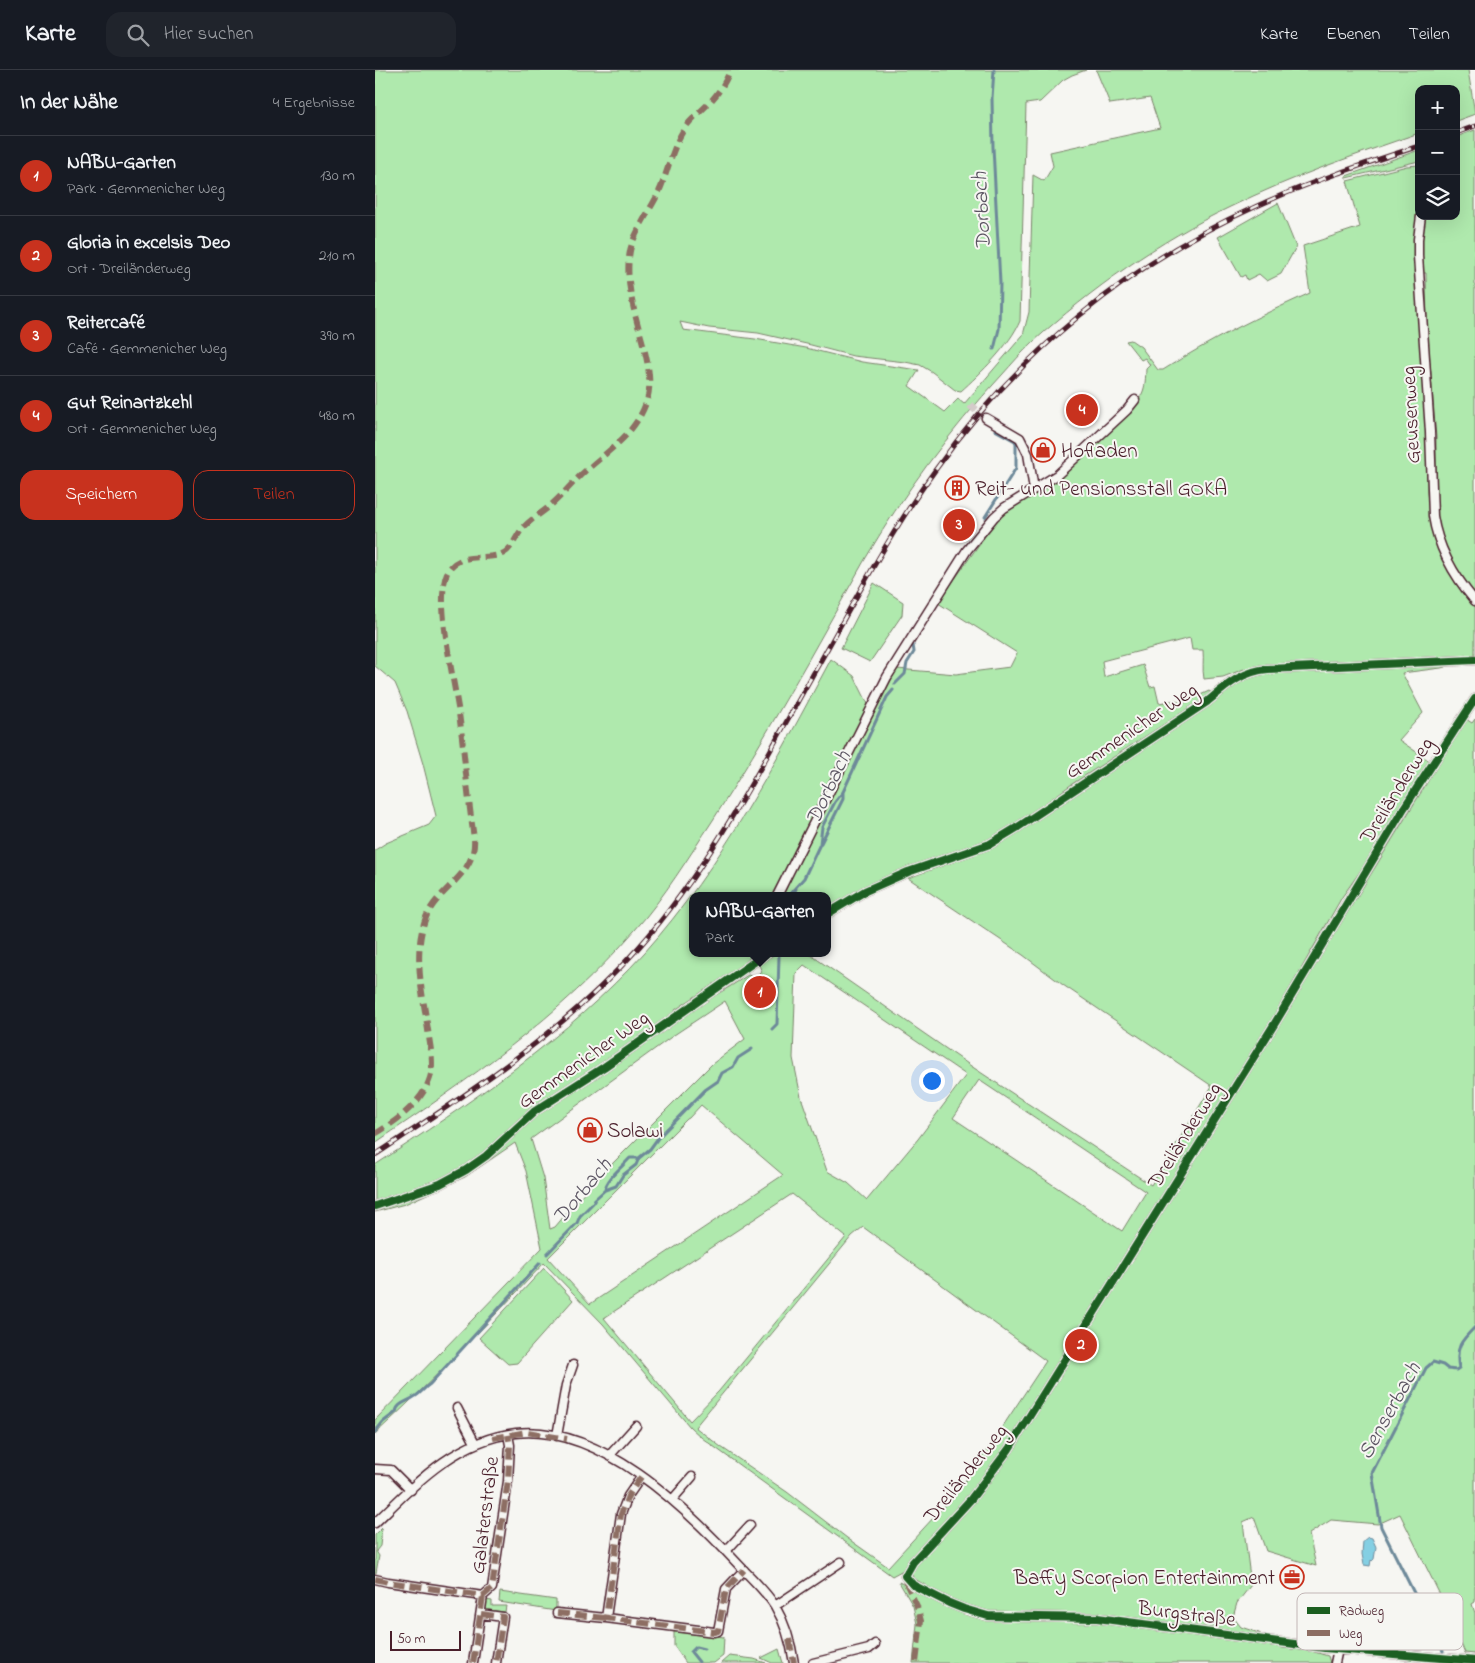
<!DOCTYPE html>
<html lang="de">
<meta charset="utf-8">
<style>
body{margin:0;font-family:"Indie Flower",sans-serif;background:#20242c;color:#f1f3f6}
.controls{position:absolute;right:15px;top:15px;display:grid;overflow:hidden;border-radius:10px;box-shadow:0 5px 20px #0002}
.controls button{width:45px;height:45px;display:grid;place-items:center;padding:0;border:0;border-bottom:1px solid #363941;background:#171b24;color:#f1f3f6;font:25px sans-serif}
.scale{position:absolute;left:15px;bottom:12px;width:71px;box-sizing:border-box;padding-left:5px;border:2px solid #4a1f2b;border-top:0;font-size:14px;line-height:18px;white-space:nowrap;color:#4a1f2b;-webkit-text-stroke:4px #f6f6f2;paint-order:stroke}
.you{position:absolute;left:556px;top:1010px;width:18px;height:18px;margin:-12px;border:4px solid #fff;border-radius:50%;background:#1a73e8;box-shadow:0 0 0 8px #1a73e833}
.badge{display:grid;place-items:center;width:32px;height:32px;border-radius:50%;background:#c8321e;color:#fff;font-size:16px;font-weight:700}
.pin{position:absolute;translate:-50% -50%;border:2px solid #fff;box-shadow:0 1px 5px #0006}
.popup{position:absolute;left:314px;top:822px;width:142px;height:65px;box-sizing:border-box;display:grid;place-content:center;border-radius:10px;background:#171b24;filter:drop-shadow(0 1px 4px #0005);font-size:16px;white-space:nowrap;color:#9ea1a6}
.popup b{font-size:19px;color:#f1f3f6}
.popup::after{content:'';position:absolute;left:50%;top:100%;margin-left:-10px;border:10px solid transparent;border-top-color:#171b24}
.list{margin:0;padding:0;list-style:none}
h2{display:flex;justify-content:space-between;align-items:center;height:65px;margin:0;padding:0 20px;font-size:21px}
h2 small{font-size:16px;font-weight:400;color:#9ea1a6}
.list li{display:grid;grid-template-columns:32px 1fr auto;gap:15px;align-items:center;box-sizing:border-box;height:80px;padding:0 20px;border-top:1px solid #363941}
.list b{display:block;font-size:19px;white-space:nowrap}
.list p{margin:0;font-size:16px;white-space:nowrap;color:#9ea1a6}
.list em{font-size:16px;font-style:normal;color:#9ea1a6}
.actions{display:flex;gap:10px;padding:15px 20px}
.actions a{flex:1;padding:11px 0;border:1px solid #c8321e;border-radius:15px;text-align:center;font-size:18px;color:#c8321e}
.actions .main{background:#c8321e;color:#fff}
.icon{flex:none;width:28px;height:28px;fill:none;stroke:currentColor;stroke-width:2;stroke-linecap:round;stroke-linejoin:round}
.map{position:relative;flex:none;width:1100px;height:1593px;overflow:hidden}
header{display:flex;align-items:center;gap:30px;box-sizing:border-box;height:70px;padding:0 25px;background:#171b24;border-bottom:1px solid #363941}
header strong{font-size:24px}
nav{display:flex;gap:28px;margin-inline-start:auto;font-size:18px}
.search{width:350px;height:45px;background:#20242c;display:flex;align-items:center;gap:12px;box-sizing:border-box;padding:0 18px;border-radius:15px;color:#9ea1a6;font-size:19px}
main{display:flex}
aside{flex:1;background:#171b24}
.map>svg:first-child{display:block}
.green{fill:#afe9ad;stroke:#7c846c;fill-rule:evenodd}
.water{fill:#84cfe3;stroke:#6d8999}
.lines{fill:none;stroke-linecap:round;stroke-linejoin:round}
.stream{stroke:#6d8999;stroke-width:3}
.street-tunnel{stroke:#d4cbca;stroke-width:8;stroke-dasharray:8 4;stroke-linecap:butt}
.street-casing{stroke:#4a1f2b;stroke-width:11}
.street{stroke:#f6f6f2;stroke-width:8}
.rail-casing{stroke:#4a1f2b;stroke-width:5}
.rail{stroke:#f6f6f2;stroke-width:3;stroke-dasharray:9;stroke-linecap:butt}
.quiet{stroke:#8d6e63;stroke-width:6;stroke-dasharray:12 6;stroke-linecap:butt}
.cycleway-casing{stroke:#f6f6f2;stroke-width:11}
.cycleway{stroke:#1b5e20;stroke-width:8}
.labels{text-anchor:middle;stroke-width:4;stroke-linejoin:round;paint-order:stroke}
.street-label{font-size:21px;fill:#4a1f2b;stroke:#f6f6f2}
.poi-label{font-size:21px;fill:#4a1f2b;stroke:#f6f6f2;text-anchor:start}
.water-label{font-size:22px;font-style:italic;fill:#5b5462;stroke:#f6f6f2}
.key{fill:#f6f6f2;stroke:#c2b6b6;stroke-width:1}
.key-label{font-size:14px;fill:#4a1f2b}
</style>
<header>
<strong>Karte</strong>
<div class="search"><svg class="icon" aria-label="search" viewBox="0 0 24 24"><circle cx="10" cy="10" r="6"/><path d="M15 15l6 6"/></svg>Hier suchen</div>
<nav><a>Karte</a><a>Ebenen</a><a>Teilen</a></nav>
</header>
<main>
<aside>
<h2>In der Nähe<small>4 Ergebnisse</small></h2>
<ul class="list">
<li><span class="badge">1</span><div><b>NABU-Garten</b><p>Park · Gemmenicher Weg</p></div><em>130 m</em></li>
<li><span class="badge">2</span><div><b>Gloria in excelsis Deo</b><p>Ort · Dreiländerweg</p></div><em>210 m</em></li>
<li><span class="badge">3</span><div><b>Reitercafé</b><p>Café · Gemmenicher Weg</p></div><em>390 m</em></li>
<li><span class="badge">4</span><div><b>Gut Reinartzkehl</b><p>Ort · Gemmenicher Weg</p></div><em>480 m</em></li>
</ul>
<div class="actions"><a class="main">Speichern</a><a>Teilen</a></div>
</aside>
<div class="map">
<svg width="1100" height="1593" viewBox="0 0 1100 1593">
<rect width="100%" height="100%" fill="#f6f6f2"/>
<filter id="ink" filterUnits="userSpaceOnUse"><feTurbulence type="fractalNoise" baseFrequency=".02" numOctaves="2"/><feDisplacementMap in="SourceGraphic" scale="10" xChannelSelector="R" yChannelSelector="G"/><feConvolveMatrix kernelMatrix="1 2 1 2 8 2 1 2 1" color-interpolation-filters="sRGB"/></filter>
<g filter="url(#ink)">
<!-- green -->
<path class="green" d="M0,0h711l-14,5 -9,5 -23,22 -14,2 -6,217c-10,24 -40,53 -59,70l-6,-1 -23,-18 -12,-7 -15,-3 -52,-6 -42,-11 -53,-12 -49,-5 -29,-6 3,8 72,9 51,9 56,14 57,8 -10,16 36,26 13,-13 6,5 59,-69 6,-23 4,-137 11,6 9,-15 -3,-14 110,-24 -10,-30 -40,6 -14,-34h372l7,44 -19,7v-32h-37v44c-64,22 -128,44 -189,74 -71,34 -139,82 -197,135 -11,10 -21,22 -31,33 -53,57 -99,119 -138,186 -49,87 -97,175 -151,259 -25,38 -48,76 -78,110 -74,86 -167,150 -260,213v-293l11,-7 43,-18 7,-9 -13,-52 -16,-53 -12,-28 -20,-17z
M1100,60v465l-16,-19 -15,-30 -8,-23v-86l-9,-113 -1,-51h-10l12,164 -1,56 4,32 24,53 20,29v48l-16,3 -2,6 -16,4 -39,5 21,40 -24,27 32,22 -48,77 -41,58 -70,123 -270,432 -33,44 -66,74 -11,6 -190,-138 -12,-11 -87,-103 -59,-61c-55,59 -110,117 -169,171v-14l167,-172 -16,-77 -11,-28 -50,34 -60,27 -30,8v-47c95,-62 193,-128 270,-213 76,-85 132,-192 186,-293l23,17 15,30 -96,190h-80v57h58l-3,8 -73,49 4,8c23,-16 47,-28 69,-43l6,2 8,-5 -3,-7 17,-12h32l163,113 180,119 61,-99 -149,-101 -40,-30 -115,-77 84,-30 27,-16 28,-21 161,-105 32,-24 4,-13 -21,8 -19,2c-2,-10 0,-19 -1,-29h-11l-2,-12 -88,23 2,16 39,-12 7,22 5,-1 4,17 17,-3 5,4 28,-13 3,2 -140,91 -50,36 -33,20 -101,37 -60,32 -1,-13h-47l36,-68 48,-98 33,-61 59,5 54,-7 7,-14 -79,-50 61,-87 24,-18 109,-90c13,-15 13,-20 14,-39l4,-4 -5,-7 -4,2 -15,-19 5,-1 10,7 17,23h5c47,-30 96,-54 147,-77l-7,-47 57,-19 -13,-46 60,-15 12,-1v51h37v-79zM429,895l162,110 -48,64 -51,61 -19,-17 -21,-12 -26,-74 -8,-39 3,-85zM350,931l20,38 -33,25 -125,125 -32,38 -5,2 -7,-51 -12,-39 143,-104zM604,1010l167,112 -24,39 -169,-113zM326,1035l82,70 -193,129 -42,-46 139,-139 2,-1zM417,1124l54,43 -127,154 -29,30 -86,-103zM488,1157l183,134 -57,86 -31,44 -70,76 -41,-29 -60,-46 -66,-45 -26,-20 157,-191z
M1044,80v11l-73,17v-2z
M903,133l18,44 -15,27 -14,7 -8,-7 -12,6 -2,-5 -4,2 -23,-40z
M499,513l29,19 -1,13 -32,47 -29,-14z
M1091,649l6,4 3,-4v883l-3,2 3,9v41l-10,-1 -21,-50 -44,-89 -22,10 -47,-4 -22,14 7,32 -50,-15 -12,-34 -11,5 8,63 -14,18 -4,14 8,10 18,6 23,15 29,3 17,5 2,7h-417l4,-39 -4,-18 -14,-24 38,20v-10l-24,-14 -1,-4 1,-8 60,-66 42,-51 61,-100 203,-325z
M169,1198l29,32 -56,63 -9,1 -29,-26z
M7,1458l-2,18 -4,5 3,5 -3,17h-1v-38z
M125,1522l56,8v11l-57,-9z
M111,1530l6,1v5h14l-1,6 -18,-2 -2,-3z
M299,1561l50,6 -1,19 -9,7h-28l-12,-17z
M404,1579l4,14h-11l-11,-5z
M354,1586l25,3 12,4h-45z"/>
<!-- water -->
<path class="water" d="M993,1467l4,1 4,9 -2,12 -2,2 -1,-1 -1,6 -6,-1 -2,-11 1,-13z"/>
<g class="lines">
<!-- stream -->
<path class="stream" d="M619,0l-2,28 1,49 7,136 -1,46 -5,20
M610,447l31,-49v-25l-1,-2 -20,-11
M520,614l10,-10 2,-11 7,-11 -1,-7
M446,773l22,-44v-7
M413,826l16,-18 16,-34 2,-17 13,-25 8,-10 44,-95 6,-7
M418,826l3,-7
M397,959l5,-5 2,-68
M230,1120l11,-4 7,-11 13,-10 3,-7
M172,1184l30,-31 3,-7 13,-13 2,-4 10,-9c1,-11 17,-23 25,-32h9l11,-9 8,-11 47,-48 13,-9 4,-8 11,-6 5,-9 14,-9
M0,1362l8,-10 13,-10c1,-9 11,-10 18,-15 6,-3 10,-9 16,-13l110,-121
M1068,1581l-62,-124 -9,-54 54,-105 7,-6 10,3 5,4 8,1 3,-2c-4,-21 2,-27 16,-41
M324,1592l-8,-10 5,-5 8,2"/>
<!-- street-tunnel -->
<path class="street-tunnel" d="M595,335l16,13"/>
<!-- street casing -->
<g class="street-casing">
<path id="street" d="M1046,146l-3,23v17l12,176 3,84c5,32 21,60 42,85
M611,348l34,20 8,16 6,35
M1100,629l-71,109 -129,215 -266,426 -38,50 -58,63 -8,14 8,9 36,18 15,6 24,7 109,2 228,30 150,13
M402,826l110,-219 80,-127 27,-33 10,-9 53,-33 70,-65 8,-10
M452,844l38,-23 43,-19 82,-28 28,-17 189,-125c19,-16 35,-31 61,-33l207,-9
M0,1136l65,-22 26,-14 20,-14 49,-45 69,-44 163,-114
M82,1338l18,35
M182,1366l9,-51 7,-20
M234,1386l27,-30
M0,1399l16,1 20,20
M266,1407l-13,19 -7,18 -15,104 108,14 4,-1 8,-42 18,-19
M297,1430l20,-23
M0,1453c41,-40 81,-83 141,-90 83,-9 169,74 221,130 13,14 28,27 38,43 10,17 16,37 19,57
M351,1481l24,-26
M0,1509l13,3 95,14 9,-8 16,-107 2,-36 -2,-10
M400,1536l66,-44
M182,1543l49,5
M106,1544l22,3 -7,46
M98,1593l10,-67
M438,1593l56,-14 6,-5
M960,1593l3,-14"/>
</g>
<!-- street -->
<use href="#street" class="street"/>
<!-- rail casing -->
<g class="rail-casing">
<path id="rail" d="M1081,63l19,-7
M0,1085c94,-62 189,-123 264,-208 73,-83 123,-183 177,-278 38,-67 74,-137 120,-200 81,-114 193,-206 321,-263 52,-24 107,-42 162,-60"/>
</g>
<!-- rail -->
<use href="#rail" class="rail"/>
<!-- quiet -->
<path class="quiet" d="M0,1064c21,-13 47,-31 55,-56 4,-13 1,-28 -1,-41 -5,-38 -17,-80 -4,-117 11,-32 52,-44 49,-82 -6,-38 -9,-78 -14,-117 -4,-35 -26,-118 -13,-148 11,-23 38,-11 57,-20 9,-5 12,-18 19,-25 8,-9 19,-15 28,-23 14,-12 25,-27 39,-38 23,-20 45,-34 56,-64 10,-26 -5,-63 -11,-89 -5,-21 -9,-42 -5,-63 3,-16 20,-41 28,-57 9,-19 14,-46 25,-63 7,-12 19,-20 28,-30 8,-9 15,-19 19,-31
M118,1368l34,-6 40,7
M266,1407l-13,19 -7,18 -15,104 108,14 4,-1 8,-42 18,-19
M0,1509l13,3 95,14 9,-8 16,-107 2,-36 -2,-10
M530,1511l12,25 4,15 -5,42
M182,1543l49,5
M106,1544l22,3 -7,46
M414,1569l5,24
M98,1593l10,-67"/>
<!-- cycleway casing -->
<g class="cycleway-casing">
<path id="cycleway" d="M1100,629l-71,109 -129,215 -266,426 -38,50 -58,63 -8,14 8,9 36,18 15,6 24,7 109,2 228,30 150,13
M452,844l38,-23 43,-19 82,-28 28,-17 189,-125c19,-16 35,-31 61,-33l207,-9
M0,1136l65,-22 26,-14 20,-14 49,-45 69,-44 163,-114"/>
</g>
<!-- cycleway -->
<use href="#cycleway" class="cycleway"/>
</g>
</g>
<!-- icons -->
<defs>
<g id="shop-ring" transform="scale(1.25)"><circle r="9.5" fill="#f6f6f2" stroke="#c8321e" stroke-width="1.5"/><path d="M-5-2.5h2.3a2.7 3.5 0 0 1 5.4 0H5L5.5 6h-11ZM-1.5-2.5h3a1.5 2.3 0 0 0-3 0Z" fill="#c8321e"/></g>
<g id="building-ring" transform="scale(1.25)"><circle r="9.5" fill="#f6f6f2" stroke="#c8321e" stroke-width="1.5"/><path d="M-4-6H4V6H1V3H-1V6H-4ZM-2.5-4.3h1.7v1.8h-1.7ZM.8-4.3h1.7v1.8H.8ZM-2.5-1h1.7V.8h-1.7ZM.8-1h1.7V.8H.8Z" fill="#c8321e"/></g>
<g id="office-ring" transform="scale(1.25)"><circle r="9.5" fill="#f6f6f2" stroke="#c8321e" stroke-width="1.5"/><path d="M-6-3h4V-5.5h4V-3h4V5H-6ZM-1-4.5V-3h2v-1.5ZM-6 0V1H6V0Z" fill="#c8321e"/></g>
</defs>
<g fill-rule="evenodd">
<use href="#shop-ring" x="668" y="380"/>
<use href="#building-ring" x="582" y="418"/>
<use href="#shop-ring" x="215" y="1060"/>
<use href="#office-ring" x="917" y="1507"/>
</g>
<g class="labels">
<!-- street labels -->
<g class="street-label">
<text transform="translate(1035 345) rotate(-93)" y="7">Geusenweg</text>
<text transform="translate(756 660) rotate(-34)" y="7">Gemmenicher Weg</text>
<text transform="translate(1021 720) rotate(-58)" y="7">Dreiländerweg</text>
<text transform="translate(208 989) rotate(-35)" y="7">Gemmenicher Weg</text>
<text transform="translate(809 1065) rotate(-58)" y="7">Dreiländerweg</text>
<text transform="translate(590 1403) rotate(-51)" y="7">Dreiländerweg</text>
<text transform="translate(109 1445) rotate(-83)" y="7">Galaterstraße</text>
<text transform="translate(812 1543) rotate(7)" y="7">Burgstraße</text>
</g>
<!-- poi labels -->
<g class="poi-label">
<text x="686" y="387">Hofladen</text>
<text x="600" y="425">Reit- und Pensionsstall GOKA</text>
<text x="232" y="1067">Solawi</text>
<text x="900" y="1514" text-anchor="end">Baffy Scorpion Entertainment</text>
</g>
<!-- water labels -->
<g class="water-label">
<text transform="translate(605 141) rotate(-93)" y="8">Dorbach</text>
<text transform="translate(452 717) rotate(-65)" y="8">Dorbach</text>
<text transform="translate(206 1120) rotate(-50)" y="8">Dorbach</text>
<text transform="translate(1013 1340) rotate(-61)" y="8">Senserbach</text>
</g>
</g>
<!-- legend -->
<rect x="922" y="1523" width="166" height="57" rx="8" class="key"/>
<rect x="932" y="1537" width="23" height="7" fill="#1b5e20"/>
<rect x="932" y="1560" width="23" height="6" fill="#8d6e63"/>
<g class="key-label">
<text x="964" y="1545">Radweg</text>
<text x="964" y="1568">Weg</text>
</g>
</svg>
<div class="controls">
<button>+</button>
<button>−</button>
<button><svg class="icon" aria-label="layers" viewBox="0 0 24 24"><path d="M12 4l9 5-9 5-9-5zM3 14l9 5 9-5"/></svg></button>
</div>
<div class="scale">50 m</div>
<div class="you"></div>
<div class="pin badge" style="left:385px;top:922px">1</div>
<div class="popup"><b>NABU-Garten</b>Park</div>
<div class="pin badge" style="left:706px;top:1275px">2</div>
<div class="pin badge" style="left:584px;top:455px">3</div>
<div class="pin badge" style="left:707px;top:340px">4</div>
</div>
</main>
